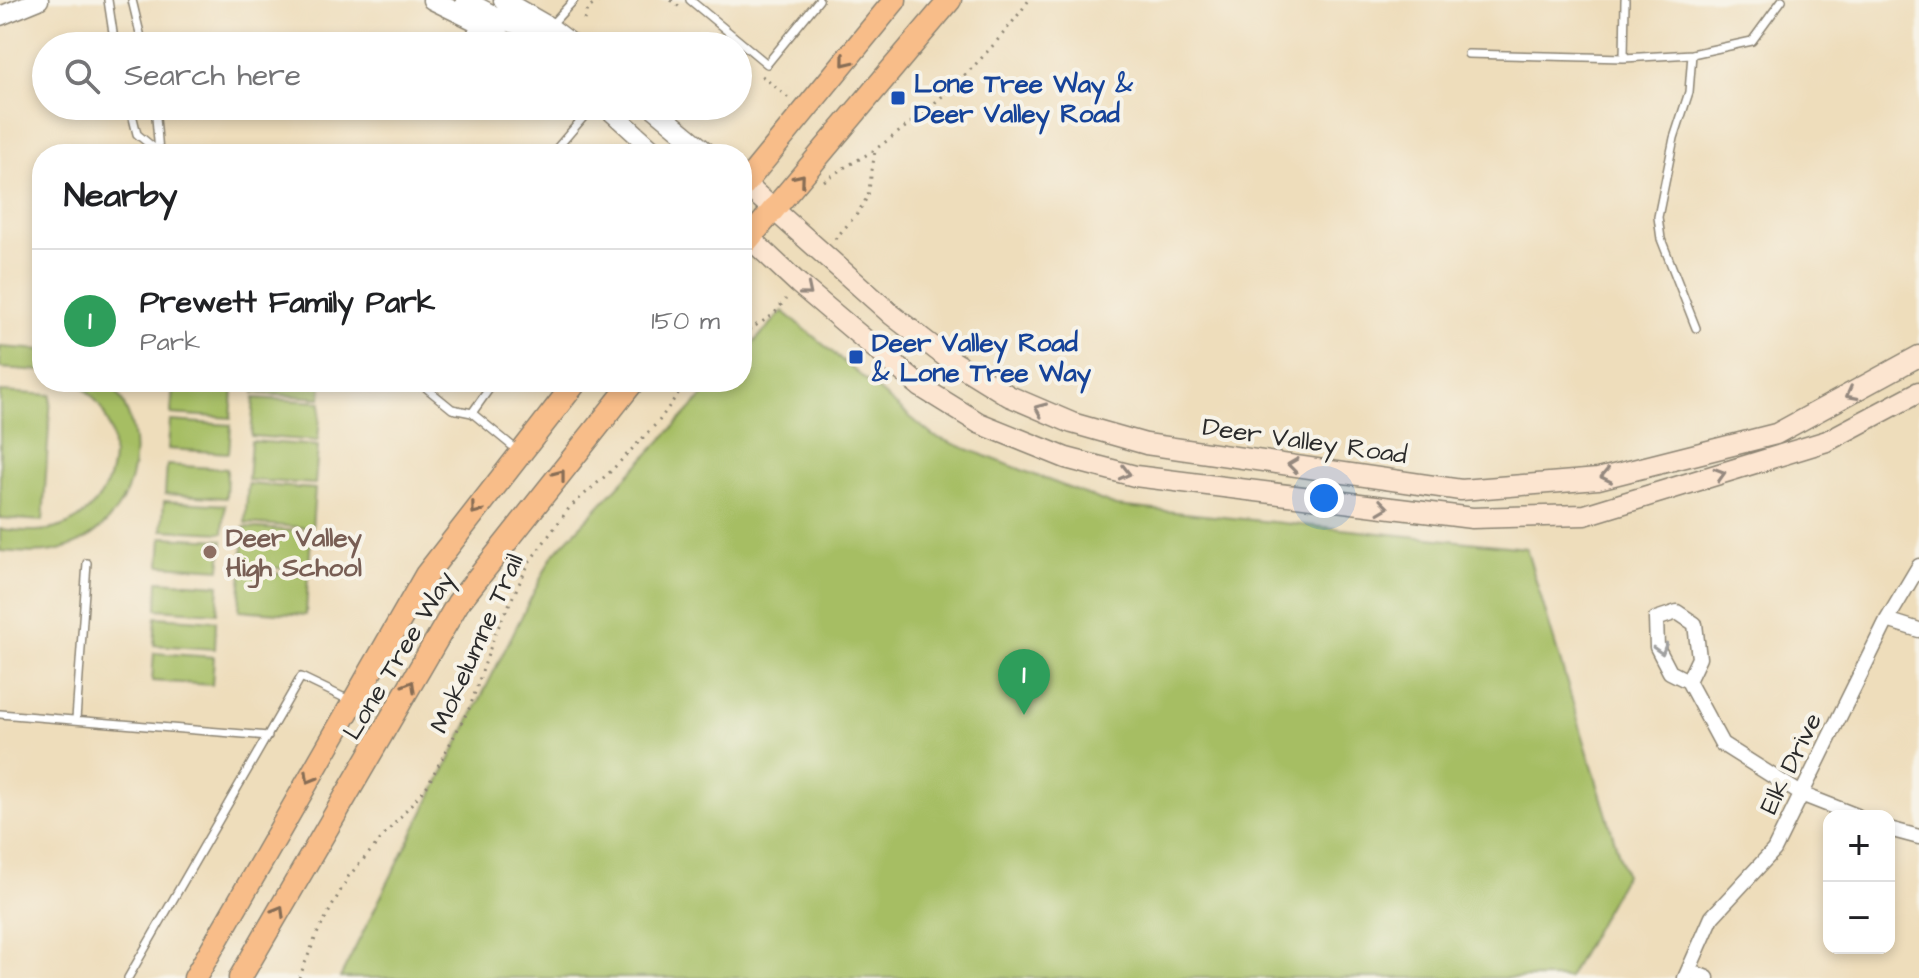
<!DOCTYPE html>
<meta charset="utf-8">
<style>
body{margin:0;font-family:"Architects Daughter",sans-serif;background:#f6f6f6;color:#202124}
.controls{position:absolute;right:24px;bottom:24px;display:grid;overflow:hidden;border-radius:16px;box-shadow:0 4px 12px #0003}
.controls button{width:72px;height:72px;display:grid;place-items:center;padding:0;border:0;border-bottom:2px solid #e0e0e0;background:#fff;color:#202124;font:40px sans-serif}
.you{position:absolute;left:1324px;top:498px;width:28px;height:28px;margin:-20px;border:6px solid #fff;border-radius:50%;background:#1a73e8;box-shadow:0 0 0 12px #1a73e833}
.badge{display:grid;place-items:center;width:52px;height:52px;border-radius:50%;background:#1f6fb2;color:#fff;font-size:26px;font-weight:700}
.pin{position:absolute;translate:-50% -66px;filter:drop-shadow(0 2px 4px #0008)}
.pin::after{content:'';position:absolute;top:42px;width:28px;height:24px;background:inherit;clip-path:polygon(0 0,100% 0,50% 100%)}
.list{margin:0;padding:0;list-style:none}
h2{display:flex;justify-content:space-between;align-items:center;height:104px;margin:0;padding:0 32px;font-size:34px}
h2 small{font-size:26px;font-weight:400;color:#757577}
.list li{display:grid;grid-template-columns:52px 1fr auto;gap:24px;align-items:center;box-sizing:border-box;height:144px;padding:0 32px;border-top:2px solid #e0e0e0}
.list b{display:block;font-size:30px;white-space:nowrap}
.list p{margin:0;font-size:26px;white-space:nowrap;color:#757577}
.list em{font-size:26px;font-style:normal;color:#757577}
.icon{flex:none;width:44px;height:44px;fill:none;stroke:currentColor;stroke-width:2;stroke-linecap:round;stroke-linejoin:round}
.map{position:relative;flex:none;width:1919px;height:978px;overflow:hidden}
.search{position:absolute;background:#fff;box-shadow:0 4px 12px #0003;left:32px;top:32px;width:720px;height:88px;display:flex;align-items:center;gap:20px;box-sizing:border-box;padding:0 28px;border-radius:44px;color:#757577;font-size:30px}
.panel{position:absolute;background:#fff;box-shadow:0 4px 12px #0003;left:32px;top:144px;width:720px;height:248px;border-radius:32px}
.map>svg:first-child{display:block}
.green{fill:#a6be64;stroke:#687448;stroke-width:2}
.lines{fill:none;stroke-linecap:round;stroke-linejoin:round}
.service-casing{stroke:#8c8473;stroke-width:10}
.minor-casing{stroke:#8c8473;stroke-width:17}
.tertiary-casing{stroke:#8c8473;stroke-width:21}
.secondary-casing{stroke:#8c8473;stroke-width:23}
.primary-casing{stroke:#8c8473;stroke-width:25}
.path{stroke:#8c8473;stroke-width:3;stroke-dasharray:2 6;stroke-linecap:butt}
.service{stroke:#fff;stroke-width:7}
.minor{stroke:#fff;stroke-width:14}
.tertiary{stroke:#fff;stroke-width:18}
.secondary{stroke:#fce5d0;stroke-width:20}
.primary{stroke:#f8bd89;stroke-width:22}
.oneway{stroke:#876d55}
.oneway2{stroke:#94887e}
.oneway3{stroke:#a0a0a0}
.transit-dot{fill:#1a4fb4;stroke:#f7f3e8;stroke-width:3}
.education-dot{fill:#8d6e63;stroke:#f7f3e8;stroke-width:3}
.labels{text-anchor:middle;stroke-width:8;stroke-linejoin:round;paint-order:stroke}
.transit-label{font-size:26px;font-weight:bold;fill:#164399;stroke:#f7f3e8;text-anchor:start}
.street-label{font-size:26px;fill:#2b2b2b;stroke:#f7f3e8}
.education-label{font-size:26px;font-weight:bold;fill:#785e54;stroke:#f7f3e8;text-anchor:start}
</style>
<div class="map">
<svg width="1919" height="978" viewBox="0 0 1919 978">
<rect width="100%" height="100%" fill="#f7f3e8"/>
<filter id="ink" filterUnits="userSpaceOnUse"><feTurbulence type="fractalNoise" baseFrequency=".0125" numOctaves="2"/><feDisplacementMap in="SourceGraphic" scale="16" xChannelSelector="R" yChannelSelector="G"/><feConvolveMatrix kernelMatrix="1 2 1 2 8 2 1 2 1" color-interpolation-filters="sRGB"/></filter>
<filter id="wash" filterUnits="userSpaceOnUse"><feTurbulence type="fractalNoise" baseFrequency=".006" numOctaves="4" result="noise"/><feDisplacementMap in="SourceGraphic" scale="32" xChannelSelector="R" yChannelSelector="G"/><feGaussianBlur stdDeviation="1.8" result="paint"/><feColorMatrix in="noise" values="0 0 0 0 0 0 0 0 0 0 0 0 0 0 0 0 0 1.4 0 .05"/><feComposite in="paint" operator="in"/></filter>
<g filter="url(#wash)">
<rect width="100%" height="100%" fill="#edb"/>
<!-- green -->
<path class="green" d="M783,311l150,125 183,70 410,42 99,327 -57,103h-1228l212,-422 164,-174h26v-27z
M0,347l42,3v21l-42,-3z
M75,382h34c48,55 26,146 -47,167 -20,6 -41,3 -62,2v-22c23,2 46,5 68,-5 58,-27 60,-109 7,-142z
M255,382h67l-1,16 -67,-5z
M173,386l60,3 -2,29 -60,-4z
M0,392l51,3 -8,126 -43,-3z
M254,398l67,4 -3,39 -67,-5z
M170,421l61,4 -2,28 -61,-4z
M251,441l67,5 -3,38 -67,-4z
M167,465l60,4 -1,29 -61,-4z
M248,484l67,5 -3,39 -67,-5z
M164,501l61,4 -2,28 -61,-3z
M244,527l67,5 -2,38 -67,-4z
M162,537l61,3 -3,29 -60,-4z
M242,571l66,5 -2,39 -67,-5z
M158,581l61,4 -2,28 -60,-4z
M156,617l60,4 -1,28 -61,-4z
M154,653l60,4 -2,28 -60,-4z"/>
</g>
<g filter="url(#ink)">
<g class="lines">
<!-- service casing -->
<g class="service-casing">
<path id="service" d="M108,0l7,46
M132,0l11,46
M690,0l77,64 52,-64
M551,25l23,-25
M464,46l12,-22
M1468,54l156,4 68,-4 60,-13 30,-41
M1692,54l-3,38 -15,46 -16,79 3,22 35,89
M1624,58l1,-58
M130,106l7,28 22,18
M155,106l4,46
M552,154l41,-48
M419,382l33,27 20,4 45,37
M472,413l22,-31
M0,714l268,22
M76,719l11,-156
M128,978l173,-301 50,24"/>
</g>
<!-- minor casing -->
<g class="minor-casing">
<path id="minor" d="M1887,620l32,10
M1688,681l11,-23 -4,-34 -18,-12 -21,7 1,28 13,25 18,9 34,63 79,50 56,22
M1889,829l30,8
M1689,971l18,7
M1685,978l27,-61 62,-67 113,-230 32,-54"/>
</g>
<!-- tertiary casing -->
<g class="tertiary-casing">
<path id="tertiary" d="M432,0l45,22 37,24
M465,0c27,14 53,32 85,27
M503,0l47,27 25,19
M0,16l39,-16
M605,106l53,48
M651,106l58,48"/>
</g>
<!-- secondary casing -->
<g class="secondary-casing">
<path id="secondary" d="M745,184l147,131 54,42 63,39 63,27 74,21 315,46 137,-11 178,-45 143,-78
M742,231l57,53 122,103 58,36 87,35 69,18 337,42 113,-3 242,-74 92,-49"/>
</g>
<!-- primary casing -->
<g class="primary-casing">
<path id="primary" d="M742,187l153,-187
M742,247l208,-247
M195,978l231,-403 150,-193
M240,978l218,-375 175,-221"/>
</g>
<!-- path -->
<path class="path" d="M671,0l10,8
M584,20l3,-11 14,-9
M762,76l28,23
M824,181c17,-13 36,-21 53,-33 59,-42 111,-90 152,-148
M835,239l22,-25 11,-18 7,-45
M742,334l31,-19 13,-16
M299,978l18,-44 31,-57 79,-91 43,-79 25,-73 35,-73 40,-54 40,-35 49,-51 27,-39"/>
<!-- service -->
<use href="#service" class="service"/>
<!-- minor -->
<use href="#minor" class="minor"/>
<!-- tertiary -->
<use href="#tertiary" class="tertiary"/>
<!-- secondary -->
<use href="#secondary" class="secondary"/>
<!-- primary -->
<use href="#primary" class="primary"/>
</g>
<!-- one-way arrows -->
<defs><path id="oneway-chevron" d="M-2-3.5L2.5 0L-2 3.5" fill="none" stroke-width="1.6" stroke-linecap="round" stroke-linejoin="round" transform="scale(2)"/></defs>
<g class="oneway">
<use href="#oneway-chevron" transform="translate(846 61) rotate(129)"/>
<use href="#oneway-chevron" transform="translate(800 179) rotate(-50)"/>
<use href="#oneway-chevron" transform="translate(560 475) rotate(-52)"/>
<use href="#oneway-chevron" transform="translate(476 509) rotate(127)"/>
<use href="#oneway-chevron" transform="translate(410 686) rotate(-60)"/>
<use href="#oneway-chevron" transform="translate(310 778) rotate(120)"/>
<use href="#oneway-chevron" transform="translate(279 911) rotate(-60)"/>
</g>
<g class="oneway2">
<use href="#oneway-chevron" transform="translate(807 291) rotate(40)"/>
<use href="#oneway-chevron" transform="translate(1851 394) rotate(152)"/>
<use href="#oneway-chevron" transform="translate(1040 409) rotate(-157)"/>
<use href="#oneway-chevron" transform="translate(1293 465) rotate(-172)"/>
<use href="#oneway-chevron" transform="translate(1125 473) rotate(14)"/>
<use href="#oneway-chevron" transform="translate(1720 474) rotate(-17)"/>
<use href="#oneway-chevron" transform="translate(1606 476) rotate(168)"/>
<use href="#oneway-chevron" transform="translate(1383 507) rotate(7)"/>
</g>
<use class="oneway3" href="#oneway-chevron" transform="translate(1661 649) rotate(73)"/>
</g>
<!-- markers -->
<g class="transit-dot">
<rect x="890" y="90" width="16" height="16" rx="4"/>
<rect x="848" y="349" width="16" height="16" rx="4"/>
</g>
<circle class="education-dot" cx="210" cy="552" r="8"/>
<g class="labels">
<!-- transit labels -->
<g class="transit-label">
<text x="914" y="92">Lone Tree Way &amp;<tspan x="914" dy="30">Deer Valley Road</tspan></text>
<text x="872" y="351">Deer Valley Road<tspan x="872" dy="30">&amp; Lone Tree Way</tspan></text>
</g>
<!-- street labels -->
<g class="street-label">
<text transform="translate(1305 440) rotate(8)" y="9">Deer Valley Road</text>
<text transform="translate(476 643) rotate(-66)" y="9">Mokelumne Trail</text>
<text transform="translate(398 655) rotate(-59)" y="9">Lone Tree Way</text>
<text transform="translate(1790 763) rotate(-64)" y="9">Elk Drive</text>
</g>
<!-- education labels -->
<g class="education-label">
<text x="226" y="546">Deer Valley<tspan x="226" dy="30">High School</tspan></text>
</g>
</g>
</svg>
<div class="controls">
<button>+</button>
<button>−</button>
</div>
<div class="you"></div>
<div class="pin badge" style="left:1024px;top:715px;background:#2e9e5b">1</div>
<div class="search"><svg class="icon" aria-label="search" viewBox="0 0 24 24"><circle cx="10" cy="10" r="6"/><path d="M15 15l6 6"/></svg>Search here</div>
<section class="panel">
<h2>Nearby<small></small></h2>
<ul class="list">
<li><span class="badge" style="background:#2e9e5b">1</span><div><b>Prewett Family Park</b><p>Park</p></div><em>150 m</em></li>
</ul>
</section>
</div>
